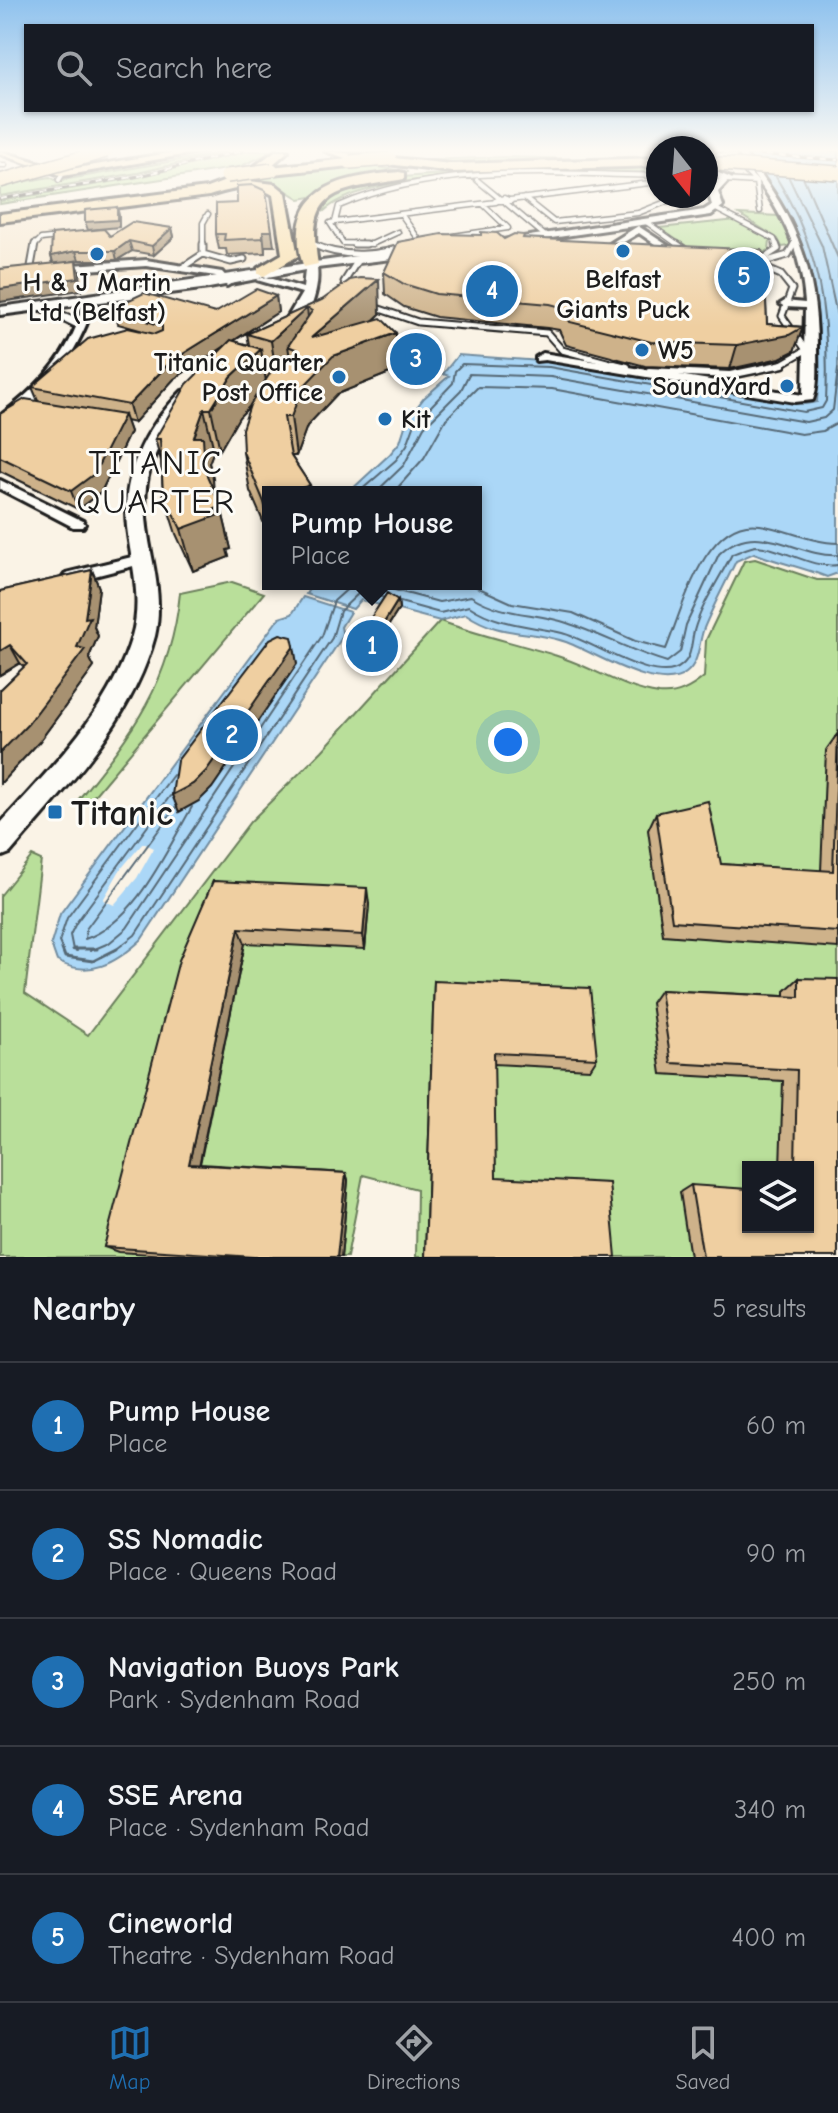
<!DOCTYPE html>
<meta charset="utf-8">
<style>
body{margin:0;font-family:"Comic Neue",sans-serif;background:#20242c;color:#f1f3f6}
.controls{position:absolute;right:24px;bottom:24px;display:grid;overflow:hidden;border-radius:0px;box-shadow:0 2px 6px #0004}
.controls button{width:72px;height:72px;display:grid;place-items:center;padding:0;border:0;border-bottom:2px solid #363941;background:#171b24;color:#f1f3f6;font:40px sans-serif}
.compass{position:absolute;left:646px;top:136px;width:72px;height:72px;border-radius:50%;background:#171b24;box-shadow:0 2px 6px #0004;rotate:163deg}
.you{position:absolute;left:508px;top:742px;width:28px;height:28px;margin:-20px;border:6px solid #fff;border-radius:50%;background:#1a73e8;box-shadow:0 0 0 12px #1a73e833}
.badge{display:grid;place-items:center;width:52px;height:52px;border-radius:50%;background:#1f6fb2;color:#fff;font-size:26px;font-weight:700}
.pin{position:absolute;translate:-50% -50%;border:4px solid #fff;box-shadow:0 2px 8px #0006}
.popup{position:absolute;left:262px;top:486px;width:220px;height:104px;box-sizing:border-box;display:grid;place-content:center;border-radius:0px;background:#171b24;filter:drop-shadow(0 2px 6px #0005);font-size:26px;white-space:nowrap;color:#9ea1a6}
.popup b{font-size:30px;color:#f1f3f6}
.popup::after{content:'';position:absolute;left:50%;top:100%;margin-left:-16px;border:16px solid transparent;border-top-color:#171b24}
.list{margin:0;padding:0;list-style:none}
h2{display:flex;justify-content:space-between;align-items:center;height:104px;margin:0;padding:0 32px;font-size:34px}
h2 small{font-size:26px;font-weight:400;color:#9ea1a6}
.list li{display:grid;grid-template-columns:52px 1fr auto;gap:24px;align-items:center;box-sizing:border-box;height:128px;padding:0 32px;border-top:2px solid #363941}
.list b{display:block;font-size:30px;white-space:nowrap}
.list p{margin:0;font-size:26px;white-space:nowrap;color:#9ea1a6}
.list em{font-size:26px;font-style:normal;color:#9ea1a6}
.icon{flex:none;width:44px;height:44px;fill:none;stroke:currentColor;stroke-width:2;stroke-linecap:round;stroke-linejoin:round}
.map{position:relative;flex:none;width:838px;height:1257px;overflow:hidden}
.search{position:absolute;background:#171b24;box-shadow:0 2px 6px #0004;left:24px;right:24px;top:24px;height:88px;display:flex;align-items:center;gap:20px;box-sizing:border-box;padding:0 28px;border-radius:0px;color:#9ea1a6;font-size:30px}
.sheet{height:744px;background:#171b24}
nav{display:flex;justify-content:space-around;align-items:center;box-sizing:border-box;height:112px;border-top:2px solid #363941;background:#171b24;font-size:22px;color:#9ea1a6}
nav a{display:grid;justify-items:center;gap:4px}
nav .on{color:#1f6fb2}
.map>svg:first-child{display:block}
.built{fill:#f7e8d1}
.green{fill:#b9df9a;stroke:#6a7e5b;stroke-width:2;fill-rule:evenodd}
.water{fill:#abd7f7;stroke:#728c9f;stroke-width:2}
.pier{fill:#faf3e6}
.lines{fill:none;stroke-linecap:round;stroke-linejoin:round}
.shore-far1{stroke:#556774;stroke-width:2}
.shore{stroke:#556774;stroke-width:3}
.lane-far2-casing{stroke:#1c1c1c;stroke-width:7}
.lane-far1-casing{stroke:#1c1c1c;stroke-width:9}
.lane-casing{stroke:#1c1c1c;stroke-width:11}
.street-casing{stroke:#1c1c1c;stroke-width:6}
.secondary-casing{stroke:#1c1c1c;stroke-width:6}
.primary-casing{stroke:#1c1c1c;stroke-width:6}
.highway-casing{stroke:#1c1c1c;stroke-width:6}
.lane-far2{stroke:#fdfcf7;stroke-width:4}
.lane-far1{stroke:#fdfcf7;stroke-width:5}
.lane{stroke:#fdfcf7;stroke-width:6}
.street{fill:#fdfcf7;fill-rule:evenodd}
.secondary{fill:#fdfcf7;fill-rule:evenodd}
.primary{fill:#f8deab;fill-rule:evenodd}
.highway{fill:#f8deab;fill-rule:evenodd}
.rail-casing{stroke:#1c1c1c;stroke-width:3}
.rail{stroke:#fdfcf7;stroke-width:2;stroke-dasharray:7;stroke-linecap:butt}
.highway-bridge-casing{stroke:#1c1c1c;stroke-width:16;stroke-linecap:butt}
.highway-bridge{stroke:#f8deab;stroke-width:13}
.wall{fill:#ceb28a;stroke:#1c1c1c;stroke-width:2}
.shaded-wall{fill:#a79171;stroke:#1c1c1c;stroke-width:2}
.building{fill:#efcfa1;stroke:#1c1c1c;stroke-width:2}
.poi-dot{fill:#1f6fb2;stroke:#fdfcf7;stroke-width:3}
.labels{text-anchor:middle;stroke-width:6;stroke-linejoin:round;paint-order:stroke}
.far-poi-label{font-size:26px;font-weight:bold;fill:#1c1c1c;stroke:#fdfcf7}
.quarter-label{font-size:34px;letter-spacing:2px;fill:#1c1c1c;stroke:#fdfcf7}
.near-poi-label{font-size:36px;font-weight:bold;fill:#1c1c1c;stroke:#fdfcf7;text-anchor:start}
</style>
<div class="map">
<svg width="838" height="1257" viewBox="0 0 838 1257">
<rect width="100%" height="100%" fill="#faf3e6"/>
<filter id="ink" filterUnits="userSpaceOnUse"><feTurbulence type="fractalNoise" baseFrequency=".0125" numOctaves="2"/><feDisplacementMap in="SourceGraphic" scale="16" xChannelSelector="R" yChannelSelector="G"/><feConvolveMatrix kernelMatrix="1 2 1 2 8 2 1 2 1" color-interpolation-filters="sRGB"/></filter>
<g filter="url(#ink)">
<!-- built -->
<path class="built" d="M237,194l33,4 6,5 5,49 -43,17 -238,33v-77z"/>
<!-- green -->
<path class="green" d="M249,151h25l-35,16 -239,37v-3l134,-23z
M226,152l-88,21 -138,23v-10l50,-9 7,4z
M504,157l83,2 -133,7 -53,-5z
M360,164l48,8 -72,12 -25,13 -11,2 -21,-13 -26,-5 6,-7z
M658,165v7c-73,0 -284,-9 -335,40l4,-12 9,-5 66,-18 135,-10z
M739,214l41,2 11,22 -1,8 -8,1 -4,-8z
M737,220l33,20 -1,10 -11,6 -66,-6 -33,-22z
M383,345l56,9 -9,11 -23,4z
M755,559l62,21h21v677h-422l1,-68 -54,-14 -16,82h-347v-361l32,-40 9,4 -16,133 63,42 162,-213 72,-71 118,-130c38,14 76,22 114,34 35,10 68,34 105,39 18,2 32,-6 45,-17l2,-37 38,-79zM748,1167h60v60h-60z
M232,582l32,11 -177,211 -9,-4c55,-68 93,-117 102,-207z"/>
<!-- water -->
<path class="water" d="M744,151h94v422l-11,4c-25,-10 -48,-14 -73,-24l-18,8c-11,23 -23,45 -32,67 -6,16 -4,34 -18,45 -27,22 -92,-21 -120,-31 -37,-13 -65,-4 -100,-28l-26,7 -79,-21 -8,9 -47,-15 5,-8 -6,-2h171v-92h-127l41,-38 10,-12 7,-22 17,-22 25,-22 -6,-2 15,-19 83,6 3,-3 261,46 12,-2c8,-103 -4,-171 -73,-251z
M303,597l47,15 -9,15 2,9 -202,304c-25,23 -52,39 -84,21l-6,-17 9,-30 219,-296 13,-4z"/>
<!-- pier -->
<path class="pier" d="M143,843l11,5 -17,30 -23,27 -11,-5 17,-30z"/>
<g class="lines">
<!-- shore-far1 -->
<path class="shore-far1" d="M789,178l33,68 16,74
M804,179l34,79
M359,492l37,-32 11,-15 8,-22 38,-40 2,-12 7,-7 87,3 255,45 18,-4 4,-7c4,-83 -6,-153 -50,-224
M376,492l28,-27 20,-38 37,-37 8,-16 82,3 255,45 18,-4 9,-8 5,-41
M394,492l30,-34 22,-39 32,-32 74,2 249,45 22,-3 15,-8
M372,584l67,18 32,-6c32,20 62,16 96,27 34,11 65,29 100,39l13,-10 6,-27 33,-71c38,-38 78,4 119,1
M470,584l42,19 61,10 62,28 31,8c16,-39 39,-133 94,-124 26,4 52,18 78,18
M400,602l40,11 29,-7c30,20 59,19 93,27 27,6 96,55 120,32 10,-8 9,-22 12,-34 7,-26 26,-53 38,-77 7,-2 18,-8 25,-8 27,2 54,23 81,19
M175,808l-89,121 -1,10c51,-17 81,-88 107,-132
M63,951l-4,-9 8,-24 106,-143
M77,951l-4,-1 -3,-15 6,-12 94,-127
M90,951l19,-8 18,-15 195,-292 12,-35 19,-17
M114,951l21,-16 197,-297 8,-27 20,-19 22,5"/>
<!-- shore -->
<path class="shore" d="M62,949l3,8 28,4 24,-12
M73,949h24"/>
<!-- lane-far2 casing -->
<g class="lane-far2-casing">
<path id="lane-far2" d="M0,165h5
M746,172l10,10 4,29
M59,180l4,-7
M477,180l22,18
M725,180l31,2
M504,198l7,3h-16z
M524,198l30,24 84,-9 43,-17
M510,200l148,-18
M506,203l38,32
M716,209l58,30 3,7
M401,214l19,27 -14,5
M645,221l35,25
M335,222l161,-20
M398,232l-26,12 -29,-1 -13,-20 5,-1 4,-16c98,-42 214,-33 319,-30
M453,236l55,-8 -25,-24
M307,242l9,4
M34,246l7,-7 18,-2
M203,246v-23l5,-9
M793,246l3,-6"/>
</g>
<!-- lane-far1 casing -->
<g class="lane-far1-casing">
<path id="lane-far1" d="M203,244v10
M312,244c31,15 68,12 100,0
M354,244h12
M677,244l10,7
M763,259l15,-10 -2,-5
M757,264l31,-9 6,-11
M758,265l23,10 11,14 -10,27 24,34 -28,16
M183,267l20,-13 28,8 13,-3
M30,272l5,-28
M349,293l-5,-11 14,-22
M371,306l47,16 129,11 15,17 60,16"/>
</g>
<!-- lane casing -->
<g class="lane-casing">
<path id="lane" d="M614,364l13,3
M649,371l81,4 53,-11"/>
</g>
<!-- street casing -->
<g class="street-casing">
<path id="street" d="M736,151h6c52,61 75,117 75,195 0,17 2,38 -4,54l-18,2 -250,-42 -9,1v-4l7,-4 260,42 2,-87 -20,-1 -5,-3 5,-3 20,2c-5,-67 -32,-102 -69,-152z
M638,226l43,28v4h-6l-36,-25 -37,22 -7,-2z
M146,260l76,12 10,11 -5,3 -11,-10 -70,-10 -89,6 -5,-3 5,-3z
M87,297l8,2c-11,43 -52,110 -95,127v-10c32,-24 61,-52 76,-89l-43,-21 8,-2 38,16z
M0,480l83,41 2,3 -2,3h-10l-73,-38z
M144,554l5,2 2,3 -2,3 -78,20 -8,-5 3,-4z"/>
</g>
<!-- secondary casing -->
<g class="secondary-casing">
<path id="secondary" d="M706,168l25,10 -13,14 5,14 -12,9 -216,31 -6,-4 215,-32 8,-5 -6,-20 6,2 7,-8 -13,-5z
M421,248l6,4 -2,3 -108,13c3,22 -8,57 -30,66l-7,-4 22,-37 -45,-13 6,-4 40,12 2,-18 -96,18 -209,27v-8c141,-18 280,-42 421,-59z
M188,389l8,5c-48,61 -60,83 -44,163 5,25 9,52 3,79 -23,86 -89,151 -145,217l-10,4v-33c51,-57 110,-113 132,-188 11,-37 -1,-73 -5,-109 -6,-53 19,-100 55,-136z"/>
</g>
<!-- primary casing -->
<g class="primary-casing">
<path id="primary" d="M0,151l64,19 118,-19h23l-142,25 -63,-22z"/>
</g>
<!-- highway casing -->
<g class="highway-casing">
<path id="highway" d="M275,151h13l-18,16 78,-8 -23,-8 127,13 206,-6v8l-206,6 -97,-12 -5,6 -78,8 -6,-4 -17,11 26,3 11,9 12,63 -34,20 -6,-2v-6l24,-14 -9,-59c-20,-13 -44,-5 -64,1l-209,26v-8l207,-26 37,-14z
M399,172l5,1v6c-62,12 -100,6 -86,85l-14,3c-5,-11 -6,-25 -5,-37 5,-50 60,-54 100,-58z"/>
</g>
<!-- lane-far2 -->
<use href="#lane-far2" class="lane-far2"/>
<!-- lane-far1 -->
<use href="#lane-far1" class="lane-far1"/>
<!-- lane -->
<use href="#lane" class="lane"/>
<!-- street -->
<use href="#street" class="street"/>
<!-- secondary -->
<use href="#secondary" class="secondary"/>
<!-- primary -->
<use href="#primary" class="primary"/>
<!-- highway -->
<use href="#highway" class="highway"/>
<!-- rail casing -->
<g class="rail-casing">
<path id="rail" d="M709,151l129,9
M0,199l139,-23 103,-25"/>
</g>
<!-- rail -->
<use href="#rail" class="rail"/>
<!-- highway-bridge casing -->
<g class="highway-bridge-casing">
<path id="highway-bridge" d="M350,162l40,-3
M706,163l132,10
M227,176l45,-6
M0,181l106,-30"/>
</g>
<!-- highway-bridge -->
<use href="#highway-bridge" class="highway-bridge"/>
</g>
<!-- wall -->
<path class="wall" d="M216,204l58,42h-9v7l-38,2 -1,-6h-7l-3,-15z
M172,228l2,9 -20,18 -22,-4 -15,9h-38l-9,2 6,-1 4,12 1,17 -28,-26 -2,-8 59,-20z
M523,238l243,62 1,24 36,3 -9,24 -14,7 -50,11 -85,-3 -79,-21 -7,-15 -12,-2 -111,-11 -32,-10 -19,-13 -1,-22 120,-33z
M276,296l2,16 -44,29 15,4 -2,-11 75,-34 58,14 -6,6 22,13 1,37 -60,24 -30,32 -11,30h-5l19,29 1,7h-43v41l-18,-42 -7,-39 7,-46 -11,11 -19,33h-6l-5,13 4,15v13l8,16 10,42 -4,1 2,7 -36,14 -17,-37 -13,-41 -2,-32 -6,-22 69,-92 -50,32 -40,44 -8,-2 4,11 -29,60 -23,17 -78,-38v-57l38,-13 -6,-14 108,-57 -22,-6 -4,-17 101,6z
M92,570l7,18 -5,39 4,9 -9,21 5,10 -55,75 -39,42v-94l24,-23 -4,-4 -20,12v-84z
M398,600l1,9 -17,27 10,3 1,9 -13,21 -29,-10 -1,-9z
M838,733v215l-175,-13 -15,-105 8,-17 65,51 100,7 5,-121z
M213,881l156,23 -4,45 -120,-6 -45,221 146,9 2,7 -7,77h-142l-81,-5 -14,-5z
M799,978l39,279h-148l-10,-65 11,-7 117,42v-60h-28l3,-86 -122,-7 -10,-71 9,-13 125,6v-5z
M434,981l163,77 -7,11 -96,-5 -69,193z"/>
<!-- shaded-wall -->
<path class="shaded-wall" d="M117,207l2,8v12l-31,3 -3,-8z
M172,228l2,9 -20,18 -2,-9z
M263,231h9l2,15h-9v7z
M129,241l3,10 -15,9 -2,-9z
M76,251l3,9 -25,5 -3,-9z
M76,261l4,12 1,17 -81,12v-13z
M379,279l1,35 -44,41 60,-22 1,37 -60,24 -30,32 -11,30 -5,-39 20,-79z
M771,282l-7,22 1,-21z
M276,296l2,16 -104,67 -40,44 -5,-18 41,-43z
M307,308l4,36 -13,6 -10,-4 3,18 -14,14 -6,-37z
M803,327l-9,24 -14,7 -50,11 7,-24z
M261,349l6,39 -28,29 -19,33 -9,-41 20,-32z
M204,409l10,41 -5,13 4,15 2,35 -21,-76z
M124,415l6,17 -29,60 -23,17 -7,-18z
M310,485l1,7h-20z
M268,501v20l-4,-19z
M221,507l10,42 -4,1 2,7 -36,14 -12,-42z
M92,570l7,18 -5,39 4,9 -9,21 5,10 -55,75 -39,42v-31l77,-106 8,-29z
M398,600l1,9 -22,34v-9z
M392,639l1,9 -13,21 -1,-9z
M10,645l10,18 -20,12v-24z
M294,646l3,18 -85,124 -13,13 -20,11 -7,-17z
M367,888l2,16 -4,45 -2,-14z
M239,928l6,15 -47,228 -9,-7z
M346,1173l2,7 -7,77h-4z"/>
<!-- building -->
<path class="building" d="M253,185l13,6 6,40h-9v7l-39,2 1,-6h-9v-30l21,-1v-17z
M117,207v13l-32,2v-12z
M132,222l40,6 -20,18 -23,-5 -14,10h-39l-25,5 1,-22 52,-5 6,7z
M481,232l16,1 7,6 10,-5 10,1 -1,3 239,12 9,32 -6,1 2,41 36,3 -14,8 -52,10 -86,-3 -81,-20 -8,-15 -12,-3 -114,-10 -32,-10 -20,-12 14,-30 44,-8 39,1z
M76,261l2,17 -78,11v-20z
M360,278l19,1 -68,59 70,-20 15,15 -63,23 -31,32 -11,29h-7l7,39 19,29 -19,7h-23v9l-4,1 -21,-50 -1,-23 8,-24 31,-49 14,4 5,-3 -2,-7 -10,-4 24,-35 -5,-3 -36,33 -24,-7 75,-34 28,-20z
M256,289l20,7 -106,66 -41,43 -97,-18 56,-48 40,-11 27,6 7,-3v-5l-15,-5 6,-1 -39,-13 30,-14 71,20z
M231,340l30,9 -30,28 -20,32h-7l-10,28h9l2,34 16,36 -6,2 4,6 -38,14 -18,-36 -3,-54h-5l32,-55z
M25,399l99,16 -30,59 -23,17 -71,-34v-43z
M92,570l-7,48 5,-1 -13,30 8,2 -57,75 -28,29v-63l27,-26 -17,-19 -10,6v-60z
M387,593l11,7 -21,34 15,5 -13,21 -29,-10z
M280,634l12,3 2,9 -88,125 -13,13 -21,11 5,-34 93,-122z
M838,733v199l-166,-11 -16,-108 52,-12 13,63 112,7z
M213,881l154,7 -4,47 -124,-7 -50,236 157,9 -9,84h-83l-150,-10 75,-287z
M799,978l39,1v278h-135l-12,-72 57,4v38h60v-60h-13l2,-97 -126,-7 -11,-73 139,7z
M434,981l156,7 7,70 -103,-5 2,124 113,6 7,74h-191z"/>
</g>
<!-- sky -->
<linearGradient id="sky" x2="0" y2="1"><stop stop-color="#8fc2ee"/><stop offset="0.46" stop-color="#fdfaf4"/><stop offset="1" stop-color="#fdfaf4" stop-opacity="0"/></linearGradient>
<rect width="838" height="327" fill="url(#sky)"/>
<!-- markers -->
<g class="poi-dot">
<circle cx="623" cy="251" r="8"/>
<circle cx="97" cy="254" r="8"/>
<circle cx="642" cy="350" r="8"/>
<circle cx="339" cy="377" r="8"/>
<circle cx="787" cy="386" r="8"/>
<circle cx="385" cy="419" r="8"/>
<rect x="47" y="804" width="16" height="16" rx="4"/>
</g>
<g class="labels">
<!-- far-poi labels -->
<g class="far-poi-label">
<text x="623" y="288">Belfast<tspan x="623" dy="30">Giants Puck</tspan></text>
<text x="97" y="291">H &amp; J Martin<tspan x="97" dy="30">Ltd (Belfast)</tspan></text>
<text x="658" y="359" text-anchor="start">W5</text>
<text x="323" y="371" text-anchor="end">Titanic Quarter<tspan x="323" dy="30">Post Office</tspan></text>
<text x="771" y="395" text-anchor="end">SoundYard</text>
<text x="401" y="428" text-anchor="start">Kit</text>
</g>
<!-- quarter labels -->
<g class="quarter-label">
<text x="156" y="474">TITANIC<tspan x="156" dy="39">QUARTER</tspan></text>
</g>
<!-- near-poi labels -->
<g class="near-poi-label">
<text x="71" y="825">Titanic</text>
</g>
</g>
</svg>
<div class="controls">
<button><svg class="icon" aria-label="layers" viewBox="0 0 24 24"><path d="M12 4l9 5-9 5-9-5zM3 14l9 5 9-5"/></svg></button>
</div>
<svg class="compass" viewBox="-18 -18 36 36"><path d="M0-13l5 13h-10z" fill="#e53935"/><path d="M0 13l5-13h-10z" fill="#9ea1a6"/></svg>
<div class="you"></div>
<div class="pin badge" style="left:372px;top:646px">1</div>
<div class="popup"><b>Pump House</b>Place</div>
<div class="pin badge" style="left:232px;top:735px">2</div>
<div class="pin badge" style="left:416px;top:359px">3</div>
<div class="pin badge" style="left:492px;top:291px">4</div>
<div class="pin badge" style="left:744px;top:277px">5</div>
<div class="search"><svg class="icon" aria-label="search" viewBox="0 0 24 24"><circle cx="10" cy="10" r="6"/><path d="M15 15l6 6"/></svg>Search here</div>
</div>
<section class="sheet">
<h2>Nearby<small>5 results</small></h2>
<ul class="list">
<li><span class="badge">1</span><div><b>Pump House</b><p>Place</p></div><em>60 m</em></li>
<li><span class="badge">2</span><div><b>SS Nomadic</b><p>Place · Queens Road</p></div><em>90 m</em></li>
<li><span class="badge">3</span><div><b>Navigation Buoys Park</b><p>Park · Sydenham Road</p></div><em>250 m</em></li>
<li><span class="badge">4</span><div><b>SSE Arena</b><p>Place · Sydenham Road</p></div><em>340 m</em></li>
<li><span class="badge">5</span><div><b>Cineworld</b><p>Theatre · Sydenham Road</p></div><em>400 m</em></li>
</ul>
</section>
<nav>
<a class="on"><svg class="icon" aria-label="map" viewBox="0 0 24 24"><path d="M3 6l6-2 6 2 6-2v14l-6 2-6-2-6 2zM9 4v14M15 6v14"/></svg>Map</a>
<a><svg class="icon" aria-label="directions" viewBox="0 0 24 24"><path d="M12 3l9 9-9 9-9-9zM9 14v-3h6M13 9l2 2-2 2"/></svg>Directions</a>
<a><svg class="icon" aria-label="saved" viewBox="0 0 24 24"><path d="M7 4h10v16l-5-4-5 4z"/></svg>Saved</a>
</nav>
